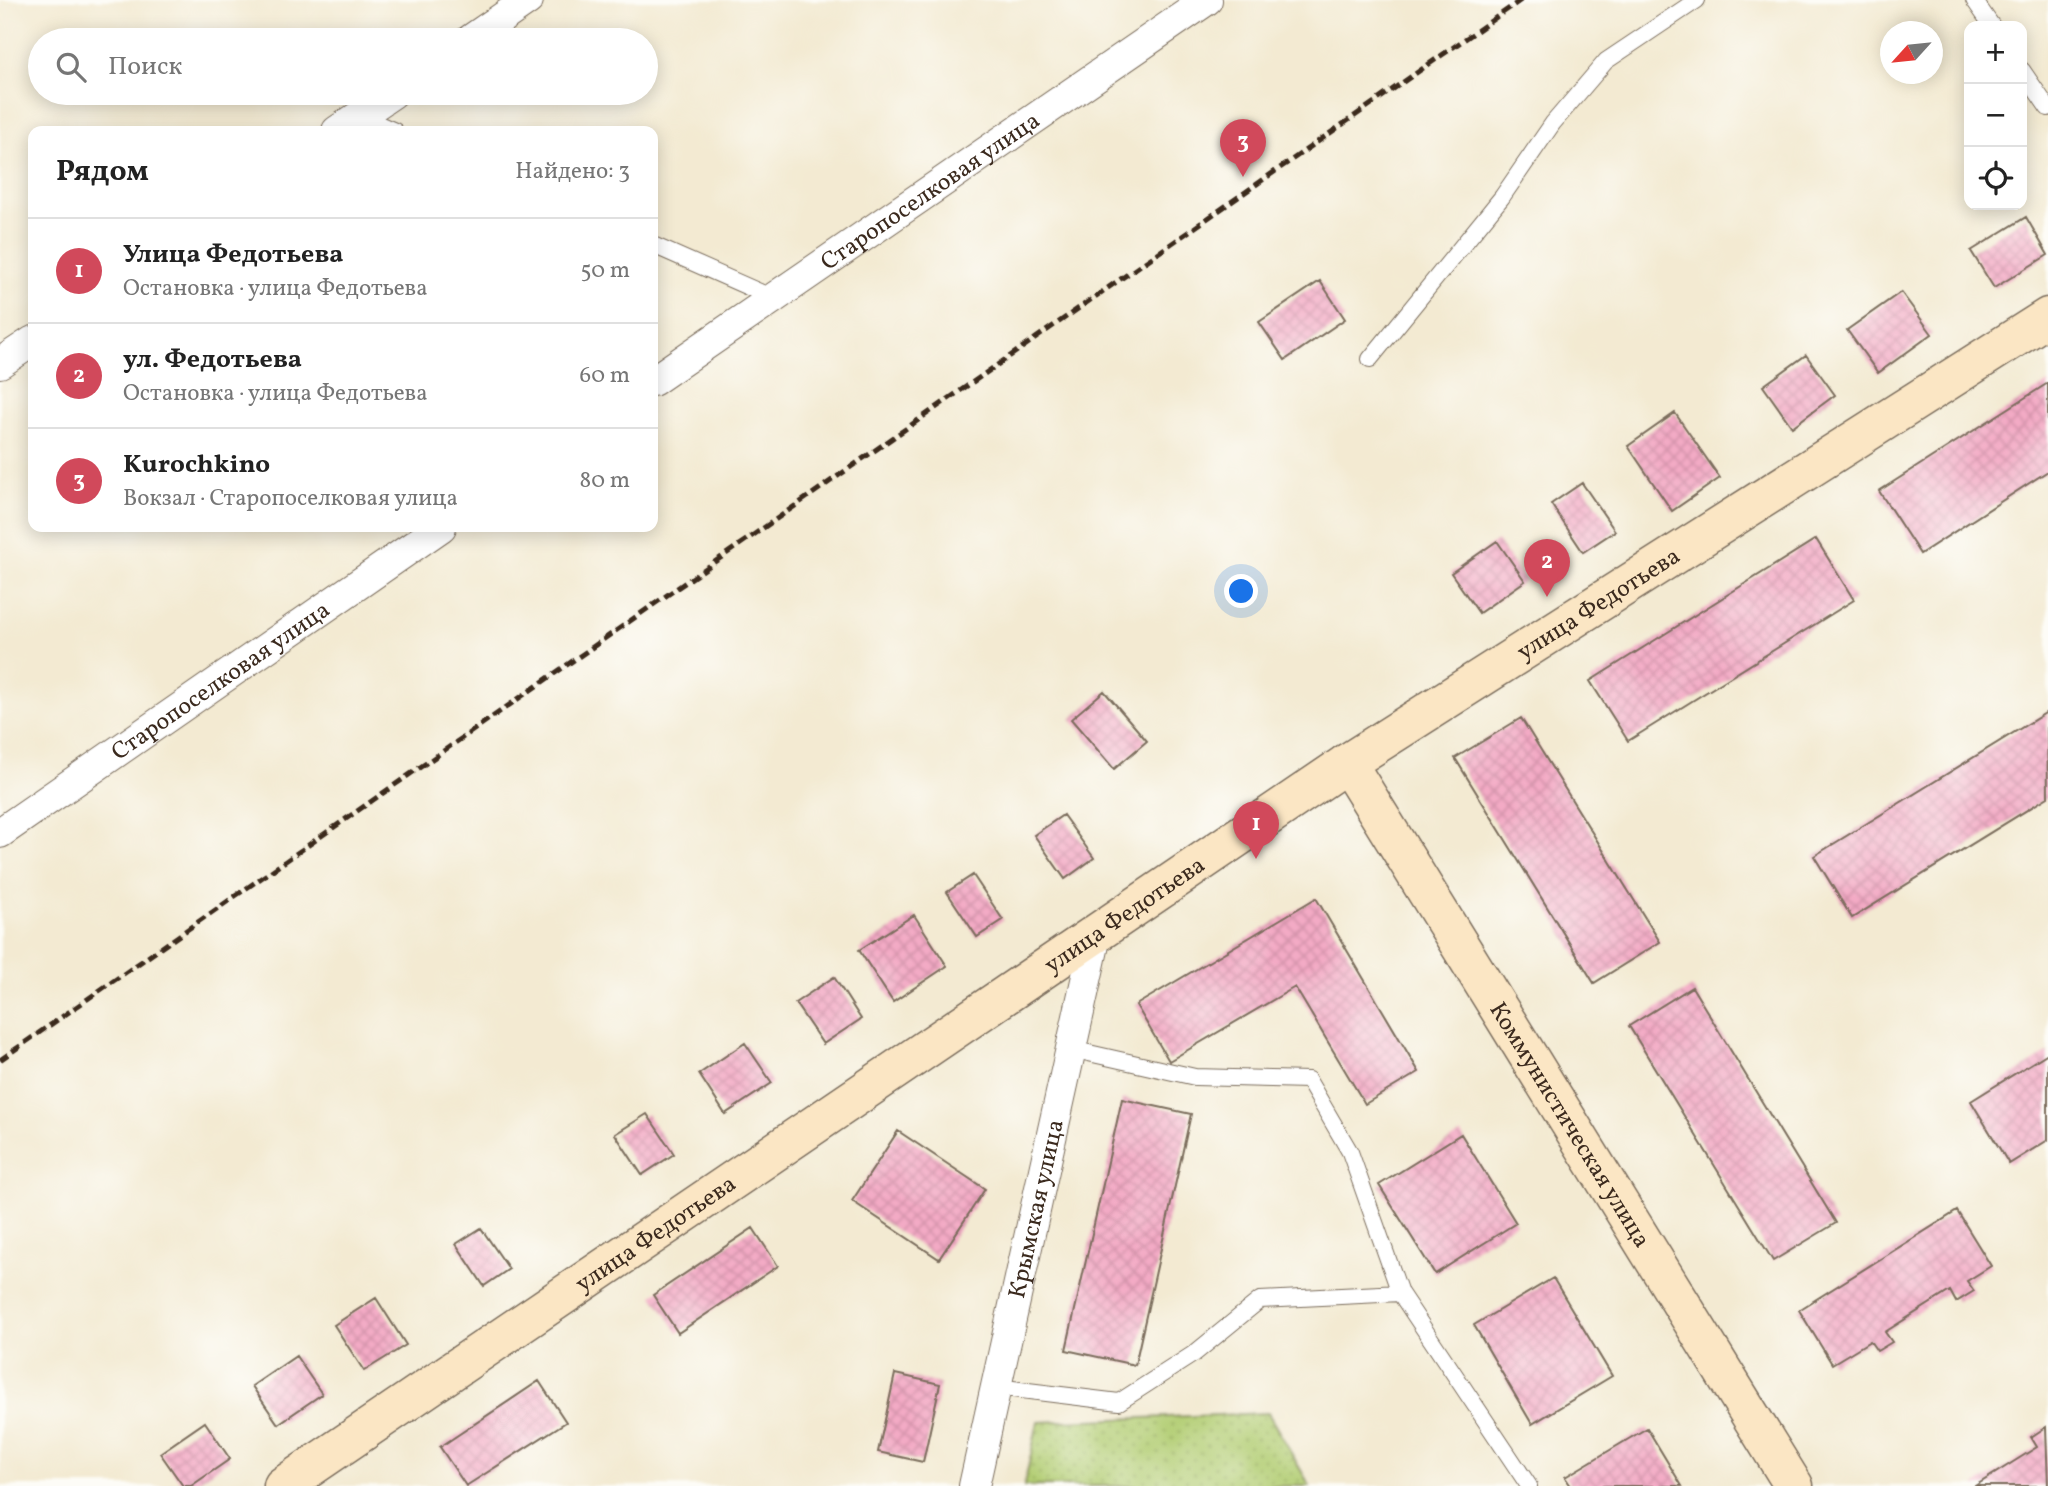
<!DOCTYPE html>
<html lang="ru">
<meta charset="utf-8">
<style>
body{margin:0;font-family:Vollkorn,serif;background:#f6f6f6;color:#222}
.controls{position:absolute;right:21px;top:21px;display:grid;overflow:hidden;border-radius:14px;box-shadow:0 4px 18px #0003}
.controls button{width:63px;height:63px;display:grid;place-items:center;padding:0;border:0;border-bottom:2px solid #e0e0e0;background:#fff;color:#222;font:35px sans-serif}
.compass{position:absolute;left:1880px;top:21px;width:63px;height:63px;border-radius:50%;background:#fff;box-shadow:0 4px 18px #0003;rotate:243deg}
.you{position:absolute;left:1242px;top:592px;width:24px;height:24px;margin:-18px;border:5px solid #fff;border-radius:50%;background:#1a73e8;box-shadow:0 0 0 10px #1a73e833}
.badge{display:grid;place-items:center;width:46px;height:46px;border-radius:50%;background:#d1495b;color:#fff;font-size:23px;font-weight:700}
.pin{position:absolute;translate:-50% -58px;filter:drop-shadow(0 2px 4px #0008)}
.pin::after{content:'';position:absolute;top:37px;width:24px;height:21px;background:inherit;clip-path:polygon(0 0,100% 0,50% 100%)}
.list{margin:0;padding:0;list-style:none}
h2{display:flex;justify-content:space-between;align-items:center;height:91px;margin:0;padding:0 28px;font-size:30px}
h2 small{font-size:23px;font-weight:400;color:#767676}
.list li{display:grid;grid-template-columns:46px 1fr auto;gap:21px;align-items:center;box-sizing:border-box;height:105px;padding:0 28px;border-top:2px solid #e0e0e0}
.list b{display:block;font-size:26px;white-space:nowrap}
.list p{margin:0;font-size:23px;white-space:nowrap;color:#767676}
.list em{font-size:23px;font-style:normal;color:#767676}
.icon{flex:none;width:38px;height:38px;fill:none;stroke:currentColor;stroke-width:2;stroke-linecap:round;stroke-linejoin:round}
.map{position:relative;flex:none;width:2048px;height:1486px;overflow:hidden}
.search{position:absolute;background:#fff;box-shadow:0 4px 18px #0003;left:28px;top:28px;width:630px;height:77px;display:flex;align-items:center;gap:18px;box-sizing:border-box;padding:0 24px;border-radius:38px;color:#767676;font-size:26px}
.panel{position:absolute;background:#fff;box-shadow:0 4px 18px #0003;left:28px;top:126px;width:630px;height:406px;border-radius:14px}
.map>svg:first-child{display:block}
.park{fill:url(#park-dots);stroke:#777c49;stroke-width:2}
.building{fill:url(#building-cross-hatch)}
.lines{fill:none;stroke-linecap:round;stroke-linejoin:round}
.lane-casing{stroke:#7b6d5d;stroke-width:18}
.street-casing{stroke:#7b6d5d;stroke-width:32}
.secondary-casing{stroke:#7b6d5d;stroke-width:41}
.lane{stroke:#fff;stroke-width:16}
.street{stroke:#fff;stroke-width:30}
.secondary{stroke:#fbe6c4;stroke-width:38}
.rail{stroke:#3b2a1e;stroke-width:5;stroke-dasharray:10 5;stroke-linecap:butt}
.labels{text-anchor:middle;stroke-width:5;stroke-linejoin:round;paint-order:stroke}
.street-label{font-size:24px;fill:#3b2a1e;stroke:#fdfcf7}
</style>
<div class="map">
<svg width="2048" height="1486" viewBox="0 0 2048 1486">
<defs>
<pattern id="park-dots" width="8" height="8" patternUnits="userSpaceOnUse" patternTransform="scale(1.75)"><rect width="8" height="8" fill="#b3ce74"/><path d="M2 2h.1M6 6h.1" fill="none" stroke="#9bb164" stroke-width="1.8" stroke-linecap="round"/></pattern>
<pattern id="building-cross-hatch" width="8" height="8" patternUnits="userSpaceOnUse" patternTransform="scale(1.75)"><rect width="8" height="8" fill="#f3aac5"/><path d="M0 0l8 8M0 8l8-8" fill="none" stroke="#d192a9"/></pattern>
</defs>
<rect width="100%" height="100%" fill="#fdfcf7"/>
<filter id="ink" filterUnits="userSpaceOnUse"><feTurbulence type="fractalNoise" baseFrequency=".0143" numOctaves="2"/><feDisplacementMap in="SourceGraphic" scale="14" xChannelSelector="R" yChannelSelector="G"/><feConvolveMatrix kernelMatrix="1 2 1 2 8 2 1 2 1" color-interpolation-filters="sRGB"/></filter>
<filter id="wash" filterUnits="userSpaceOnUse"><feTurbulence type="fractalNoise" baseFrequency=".00686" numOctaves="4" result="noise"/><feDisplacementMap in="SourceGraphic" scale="28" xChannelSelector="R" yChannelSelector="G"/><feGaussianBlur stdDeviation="1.57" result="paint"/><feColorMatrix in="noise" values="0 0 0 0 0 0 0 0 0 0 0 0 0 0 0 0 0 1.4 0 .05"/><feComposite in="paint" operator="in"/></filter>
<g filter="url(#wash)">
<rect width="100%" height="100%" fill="#f3ead2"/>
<!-- park -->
<path class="park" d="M1268,1413l42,73h-286l14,-64z"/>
<g id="blocks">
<!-- building -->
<path class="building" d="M2026,217l22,38 -54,33 -23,-37z
M1320,281l25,38 -60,41 -26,-38z
M1901,292l31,42 -54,39 -31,-43z
M1806,355l29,40 -43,32 -29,-41z
M2048,383v88l-128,83 -41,-63z
M1675,413l45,65 -48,33 -44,-65z
M1582,483l33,48 -32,21 -32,-48z
M1816,539l38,61 -226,141 -38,-60z
M1497,541l28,40 -46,32 -28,-40z
M1104,691l43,50 -33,28 -43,-50z
M2047,712l1,85 -196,121 -38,-62z
M1521,718l139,224 -66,41 -139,-225z
M1063,815l31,43 -29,21 -31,-44z
M973,875l30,45 -26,17 -30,-45z
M1316,898l103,174 -54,32 -70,-117 -126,74 -33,-56z
M914,915l33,51 -54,36 -34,-52z
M834,977l27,42 -38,25 -28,-41z
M1692,987l144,236 -63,38 -144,-235z
M745,1043l27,40 -47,31 -26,-40z
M2048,1053v87l-39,24 -38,-63z
M1122,1099l69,15 -56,251 -69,-15z
M647,1114l27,40 -32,21 -27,-41z
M898,1131l87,58 -46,70 -87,-58z
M1461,1134l55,89 -81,51 -56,-89z
M1957,1211l34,55 -24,15 7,10 -18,11 -6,-11 -65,41 7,10 -15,9 -7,-10 -38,23 -33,-54z
M481,1228l28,41 -25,17 -28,-42z
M753,1228l25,38 -100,67 -25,-38z
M1553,1278l59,98 -80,48 -58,-99z
M376,1298l30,47 -42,26 -30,-46z
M296,1356l26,38 -44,30 -26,-38z
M895,1374l45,10 -17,78 -45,-10z
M539,1381l27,41 -100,64 -26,-39z
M205,1422l25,37 -39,27h-8l-23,-33z
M2046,1427l2,59h-73l62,-39 -6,-10z
M1647,1428l35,58h-111l-6,-9z"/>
</g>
</g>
<g filter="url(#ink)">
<use href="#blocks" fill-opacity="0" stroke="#7b6d5d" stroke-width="2"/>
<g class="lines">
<!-- lane casing -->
<g class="lane-casing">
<path id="lane" d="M1974,0l18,26
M2022,70l26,38
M360,116l35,15
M653,245l120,53
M1370,359l132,-162 51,-74 53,-62 91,-61
M1071,1049l124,28 113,3 42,72 50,141 129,193
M996,1387l123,15 76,-49 65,-53 140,-7"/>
</g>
<!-- street casing -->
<g class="street-casing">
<g id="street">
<path d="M470,40l58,-40"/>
<path d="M337,131l56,-38"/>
<path d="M0,363l33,-22"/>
<path id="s1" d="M653,381l554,-381"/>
<path id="s2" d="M0,833l441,-306"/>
<path id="s3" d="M974,1486l123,-555"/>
</g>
</g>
<!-- secondary casing -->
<g class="secondary-casing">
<g id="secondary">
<path id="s4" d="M1347,763l447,723"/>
<path id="s5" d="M283,1486l1064,-723 701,-446"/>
</g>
</g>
<!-- lane -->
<use href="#lane" class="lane"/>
<!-- street -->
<use href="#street" class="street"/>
<!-- secondary -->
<use href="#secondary" class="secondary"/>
<!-- rail -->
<path class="rail" d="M0,1060l1521,-1060"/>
</g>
</g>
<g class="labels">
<!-- street labels -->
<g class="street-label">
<text dy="8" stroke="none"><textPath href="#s1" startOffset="336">Старопоселковая улица</textPath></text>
<text dy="8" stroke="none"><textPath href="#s5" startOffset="1584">улица Федотьева</textPath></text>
<text dy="8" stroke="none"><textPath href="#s2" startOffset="268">Старопоселковая улица</textPath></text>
<text dy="8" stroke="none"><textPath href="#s5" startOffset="1017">улица Федотьева</textPath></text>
<text dy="8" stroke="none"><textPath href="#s4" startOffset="425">Коммунистическая улица</textPath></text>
<text dy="8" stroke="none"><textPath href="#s3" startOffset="284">Крымская улица</textPath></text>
<text dy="8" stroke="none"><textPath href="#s5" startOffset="450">улица Федотьева</textPath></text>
</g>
</g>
</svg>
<div class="controls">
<button>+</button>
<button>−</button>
<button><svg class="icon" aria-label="locate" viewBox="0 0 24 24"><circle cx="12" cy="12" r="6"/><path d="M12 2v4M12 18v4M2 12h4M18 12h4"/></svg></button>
</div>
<svg class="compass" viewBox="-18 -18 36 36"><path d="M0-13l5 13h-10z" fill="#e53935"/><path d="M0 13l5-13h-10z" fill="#767676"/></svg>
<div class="you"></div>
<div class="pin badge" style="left:1256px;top:859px">1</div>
<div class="pin badge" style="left:1547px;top:597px">2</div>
<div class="pin badge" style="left:1243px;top:177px">3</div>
<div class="search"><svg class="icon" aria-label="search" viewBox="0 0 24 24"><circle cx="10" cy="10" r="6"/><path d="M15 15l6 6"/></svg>Поиск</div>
<section class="panel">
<h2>Рядом<small>Найдено: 3</small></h2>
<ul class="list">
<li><span class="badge">1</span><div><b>Улица Федотьева</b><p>Остановка · улица Федотьева</p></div><em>50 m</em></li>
<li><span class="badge">2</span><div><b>ул. Федотьева</b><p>Остановка · улица Федотьева</p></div><em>60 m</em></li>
<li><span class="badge">3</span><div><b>Kurochkino</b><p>Вокзал · Старопоселковая улица</p></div><em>80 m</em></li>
</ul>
</section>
</div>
